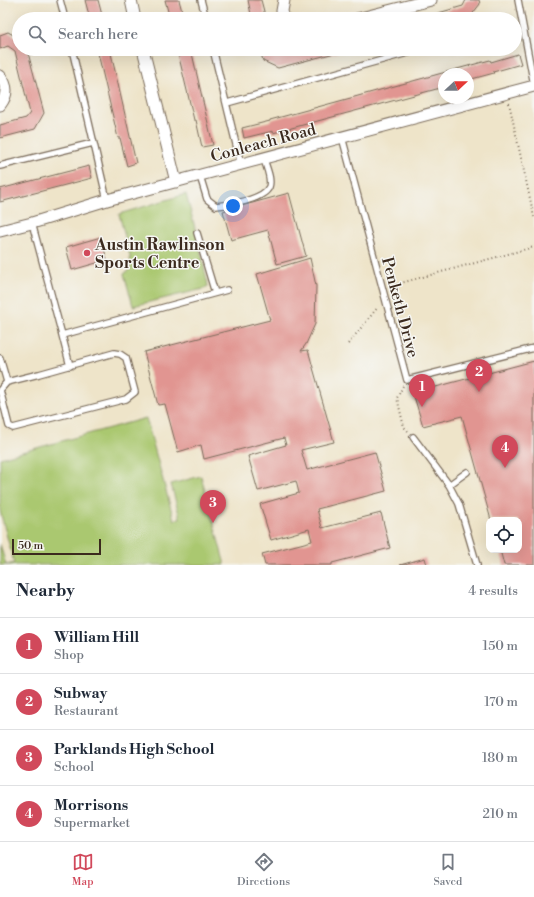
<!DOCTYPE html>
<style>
body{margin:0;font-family:"Libre Bodoni",serif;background:#f2f2f3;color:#1f2937}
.controls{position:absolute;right:12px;bottom:12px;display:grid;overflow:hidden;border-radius:8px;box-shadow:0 4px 16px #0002}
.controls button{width:36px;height:36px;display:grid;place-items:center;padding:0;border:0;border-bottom:1px solid #e0e1e3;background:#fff;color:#1f2937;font:20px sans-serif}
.compass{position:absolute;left:438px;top:68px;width:36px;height:36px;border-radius:50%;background:#fff;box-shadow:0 4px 16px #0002;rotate:68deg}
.scale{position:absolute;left:12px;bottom:10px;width:89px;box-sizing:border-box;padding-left:4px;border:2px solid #3b2a1e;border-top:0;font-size:11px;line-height:14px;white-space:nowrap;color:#3b2a1e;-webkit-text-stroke:3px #f6f6f2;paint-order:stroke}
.you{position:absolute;left:233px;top:206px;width:14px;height:14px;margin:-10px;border:3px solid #fff;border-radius:50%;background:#1a73e8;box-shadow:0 0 0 6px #1a73e833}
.badge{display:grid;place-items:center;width:26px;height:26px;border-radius:50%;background:#d1495b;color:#fff;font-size:13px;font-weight:700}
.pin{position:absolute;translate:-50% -33px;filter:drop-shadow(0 1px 2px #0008)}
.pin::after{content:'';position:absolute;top:21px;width:14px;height:12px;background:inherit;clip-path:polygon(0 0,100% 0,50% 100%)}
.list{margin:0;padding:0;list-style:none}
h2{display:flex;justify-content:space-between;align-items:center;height:52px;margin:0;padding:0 16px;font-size:17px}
h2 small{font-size:13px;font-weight:400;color:#747a83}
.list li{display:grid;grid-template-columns:26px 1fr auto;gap:12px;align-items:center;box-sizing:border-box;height:56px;padding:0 16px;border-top:1px solid #e0e1e3}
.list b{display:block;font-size:15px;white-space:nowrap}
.list p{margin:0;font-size:13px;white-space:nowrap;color:#747a83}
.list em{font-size:13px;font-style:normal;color:#747a83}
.icon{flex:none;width:22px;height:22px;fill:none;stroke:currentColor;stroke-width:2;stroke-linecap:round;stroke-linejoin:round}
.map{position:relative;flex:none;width:534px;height:565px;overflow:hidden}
.search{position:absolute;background:#fff;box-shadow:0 4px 16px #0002;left:12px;right:12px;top:12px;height:44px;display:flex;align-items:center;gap:10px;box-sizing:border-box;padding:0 14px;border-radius:22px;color:#747a83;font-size:15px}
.sheet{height:276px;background:#fff}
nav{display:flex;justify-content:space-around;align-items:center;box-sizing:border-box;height:56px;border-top:1px solid #e0e1e3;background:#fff;font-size:11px;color:#747a83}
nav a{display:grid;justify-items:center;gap:2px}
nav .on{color:#d1495b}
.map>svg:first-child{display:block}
.park{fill:#aac870;stroke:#727947}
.building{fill:#e19591}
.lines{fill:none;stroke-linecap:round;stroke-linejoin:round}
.service-casing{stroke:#7a6b5a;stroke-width:8}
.minor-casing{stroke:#7a6b5a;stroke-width:13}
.path{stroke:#7a6b5a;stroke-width:2;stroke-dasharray:1 3;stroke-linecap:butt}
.service{stroke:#fff;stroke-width:5.5}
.minor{stroke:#fff;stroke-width:11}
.poi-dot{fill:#d1495b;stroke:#f6f6f2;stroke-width:1.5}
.labels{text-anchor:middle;stroke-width:3;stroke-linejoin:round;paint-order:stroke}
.street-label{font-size:16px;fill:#3b2a1e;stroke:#f6f6f2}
.poi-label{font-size:16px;font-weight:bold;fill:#3b2a1e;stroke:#f6f6f2;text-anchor:start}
</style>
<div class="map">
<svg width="534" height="565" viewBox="0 0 534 565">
<rect width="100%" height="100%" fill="#f6f6f2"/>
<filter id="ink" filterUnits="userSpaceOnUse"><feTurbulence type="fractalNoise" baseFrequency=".025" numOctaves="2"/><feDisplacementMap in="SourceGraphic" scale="8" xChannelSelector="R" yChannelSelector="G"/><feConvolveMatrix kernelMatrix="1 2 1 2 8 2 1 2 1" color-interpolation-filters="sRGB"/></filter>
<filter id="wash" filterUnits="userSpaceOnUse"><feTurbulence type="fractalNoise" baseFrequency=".012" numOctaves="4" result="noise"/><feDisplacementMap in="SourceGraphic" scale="16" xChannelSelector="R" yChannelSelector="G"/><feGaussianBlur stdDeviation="0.9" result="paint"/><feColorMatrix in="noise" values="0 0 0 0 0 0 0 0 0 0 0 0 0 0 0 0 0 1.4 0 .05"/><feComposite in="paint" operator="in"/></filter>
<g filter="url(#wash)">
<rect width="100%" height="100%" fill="#eee4c9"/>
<!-- park -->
<path class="park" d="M186,194l13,49 9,43 -5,3 -70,17 -9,-32 7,-6 -1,-12 -11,-42z
M146,418l28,102 6,-2 -9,-34 30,-8 24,89h-225v-21l6,21 8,-2 -14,-52v-53z"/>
<g id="blocks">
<!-- building -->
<path class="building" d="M85,0h13l5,19h-13z
M165,0h14l5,19h-14z
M248,0h13l5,19h-14z
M466,0h13l1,4 -10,13 -5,2h-48l46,-13z
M8,32l11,6v11h8l17,64 -9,16 -35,9v-13l26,-7 4,-5 -15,-62 -7,-5 -8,3v-14z
M97,49h13l26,114 -9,3 -7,-28h-2z
M177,49h14l22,96 -11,2 -6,-27h-2z
M260,49h14l6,4 16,-4 50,1 -68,18 -15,-7z
M518,54l3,10 -28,8 1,1 -26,7v-6h-24v13l-171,46v-2l-29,7 -2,-10 28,-7v-1l220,-60 1,2z
M89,166l3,12 -92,24v-13z
M289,193l17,63 -29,8 -9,-34 -37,10 -8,-29z
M101,237l6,23 -35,10 -6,-23z
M310,258l6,28 -1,38 -9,20 -5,7 7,-1 26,92 -33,8 6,20 68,-18 11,39 -69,18 5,19 59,-15 9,35 -58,15v2h-67l-3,-11 50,-13 -3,-12 -38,11 -11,-36 39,-11 -3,-12 -38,10 -10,-35 38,-11 -2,-7 -80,21 -3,-14 -23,7 -13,-48 -7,1 -14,-53 126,-32 -13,-46z
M534,361v204h-30l-4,-15h19v-30h-28l-29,-104 -39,10 -10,-33z
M425,558l2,7h-27z"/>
</g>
</g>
<g filter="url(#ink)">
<use href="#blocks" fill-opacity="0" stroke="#7a6b5a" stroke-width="1"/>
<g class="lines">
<!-- service casing -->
<g class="service-casing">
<path id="service" d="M60,0l5,19
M201,0l5,19
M518,0l16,85
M72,49l35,151
M213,49l28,116
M227,103l195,-54
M342,137l65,243 127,-32
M0,166l93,-23
M200,176l7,23 9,7c13,-1 47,-6 53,-19 3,-8 -3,-20 -5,-28
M32,223l30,112 165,-45
M197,233l18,60
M62,335l8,31
M114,353l6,1 6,4 9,34 -9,7 -113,29 -4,-2 -9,-36 7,-8 32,-8z
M0,358l7,24
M413,437l36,48 10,19 18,61
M449,485l18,-13"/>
</g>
<!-- minor casing -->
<g class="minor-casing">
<path id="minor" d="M131,0l4,19
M284,19l-2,-8 2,-11
M357,19l74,-19
M143,49l33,133
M0,76c8,10 8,19 0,29
M0,231l32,-8 75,-23 427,-114"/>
</g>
<!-- path -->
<path class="path" d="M509,103l25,114
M391,291l6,-7 137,-37
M348,344l30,-37
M403,386l-6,12 7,29 4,4"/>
<!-- service -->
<use href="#service" class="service"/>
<!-- minor -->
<use href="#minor" class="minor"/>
</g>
</g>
<!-- markers -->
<circle class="poi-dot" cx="87" cy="253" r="4"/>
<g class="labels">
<!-- street labels -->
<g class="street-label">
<text transform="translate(263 142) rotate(-15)" y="6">Conleach Road</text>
<text transform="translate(401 307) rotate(75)" y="6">Penketh Drive</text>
</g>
<!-- poi labels -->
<g class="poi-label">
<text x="95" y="250">Austin Rawlinson<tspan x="95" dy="18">Sports Centre</tspan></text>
</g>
</g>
</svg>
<div class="controls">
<button><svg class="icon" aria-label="locate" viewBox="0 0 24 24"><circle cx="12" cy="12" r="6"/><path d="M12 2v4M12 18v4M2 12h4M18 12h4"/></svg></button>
</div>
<svg class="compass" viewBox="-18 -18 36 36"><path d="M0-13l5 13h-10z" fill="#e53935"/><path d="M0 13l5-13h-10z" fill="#747a83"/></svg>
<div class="scale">50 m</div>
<div class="you"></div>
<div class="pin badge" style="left:422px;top:407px">1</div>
<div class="pin badge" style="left:479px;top:392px">2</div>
<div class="pin badge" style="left:213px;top:523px">3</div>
<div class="pin badge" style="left:505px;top:468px">4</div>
<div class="search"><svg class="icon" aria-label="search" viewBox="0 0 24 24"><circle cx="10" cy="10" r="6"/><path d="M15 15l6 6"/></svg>Search here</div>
</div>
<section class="sheet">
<h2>Nearby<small>4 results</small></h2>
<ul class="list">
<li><span class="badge">1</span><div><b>William Hill</b><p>Shop</p></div><em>150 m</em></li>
<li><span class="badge">2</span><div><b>Subway</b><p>Restaurant</p></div><em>170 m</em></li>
<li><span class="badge">3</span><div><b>Parklands High School</b><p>School</p></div><em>180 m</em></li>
<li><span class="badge">4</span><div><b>Morrisons</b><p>Supermarket</p></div><em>210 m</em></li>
</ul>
</section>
<nav>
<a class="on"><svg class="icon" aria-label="map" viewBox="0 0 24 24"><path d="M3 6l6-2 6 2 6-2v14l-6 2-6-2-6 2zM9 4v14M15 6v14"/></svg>Map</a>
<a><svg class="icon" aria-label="directions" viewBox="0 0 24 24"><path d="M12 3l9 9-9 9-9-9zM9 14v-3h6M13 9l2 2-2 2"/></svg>Directions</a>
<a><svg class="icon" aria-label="saved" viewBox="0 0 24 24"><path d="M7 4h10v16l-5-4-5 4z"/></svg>Saved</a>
</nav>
